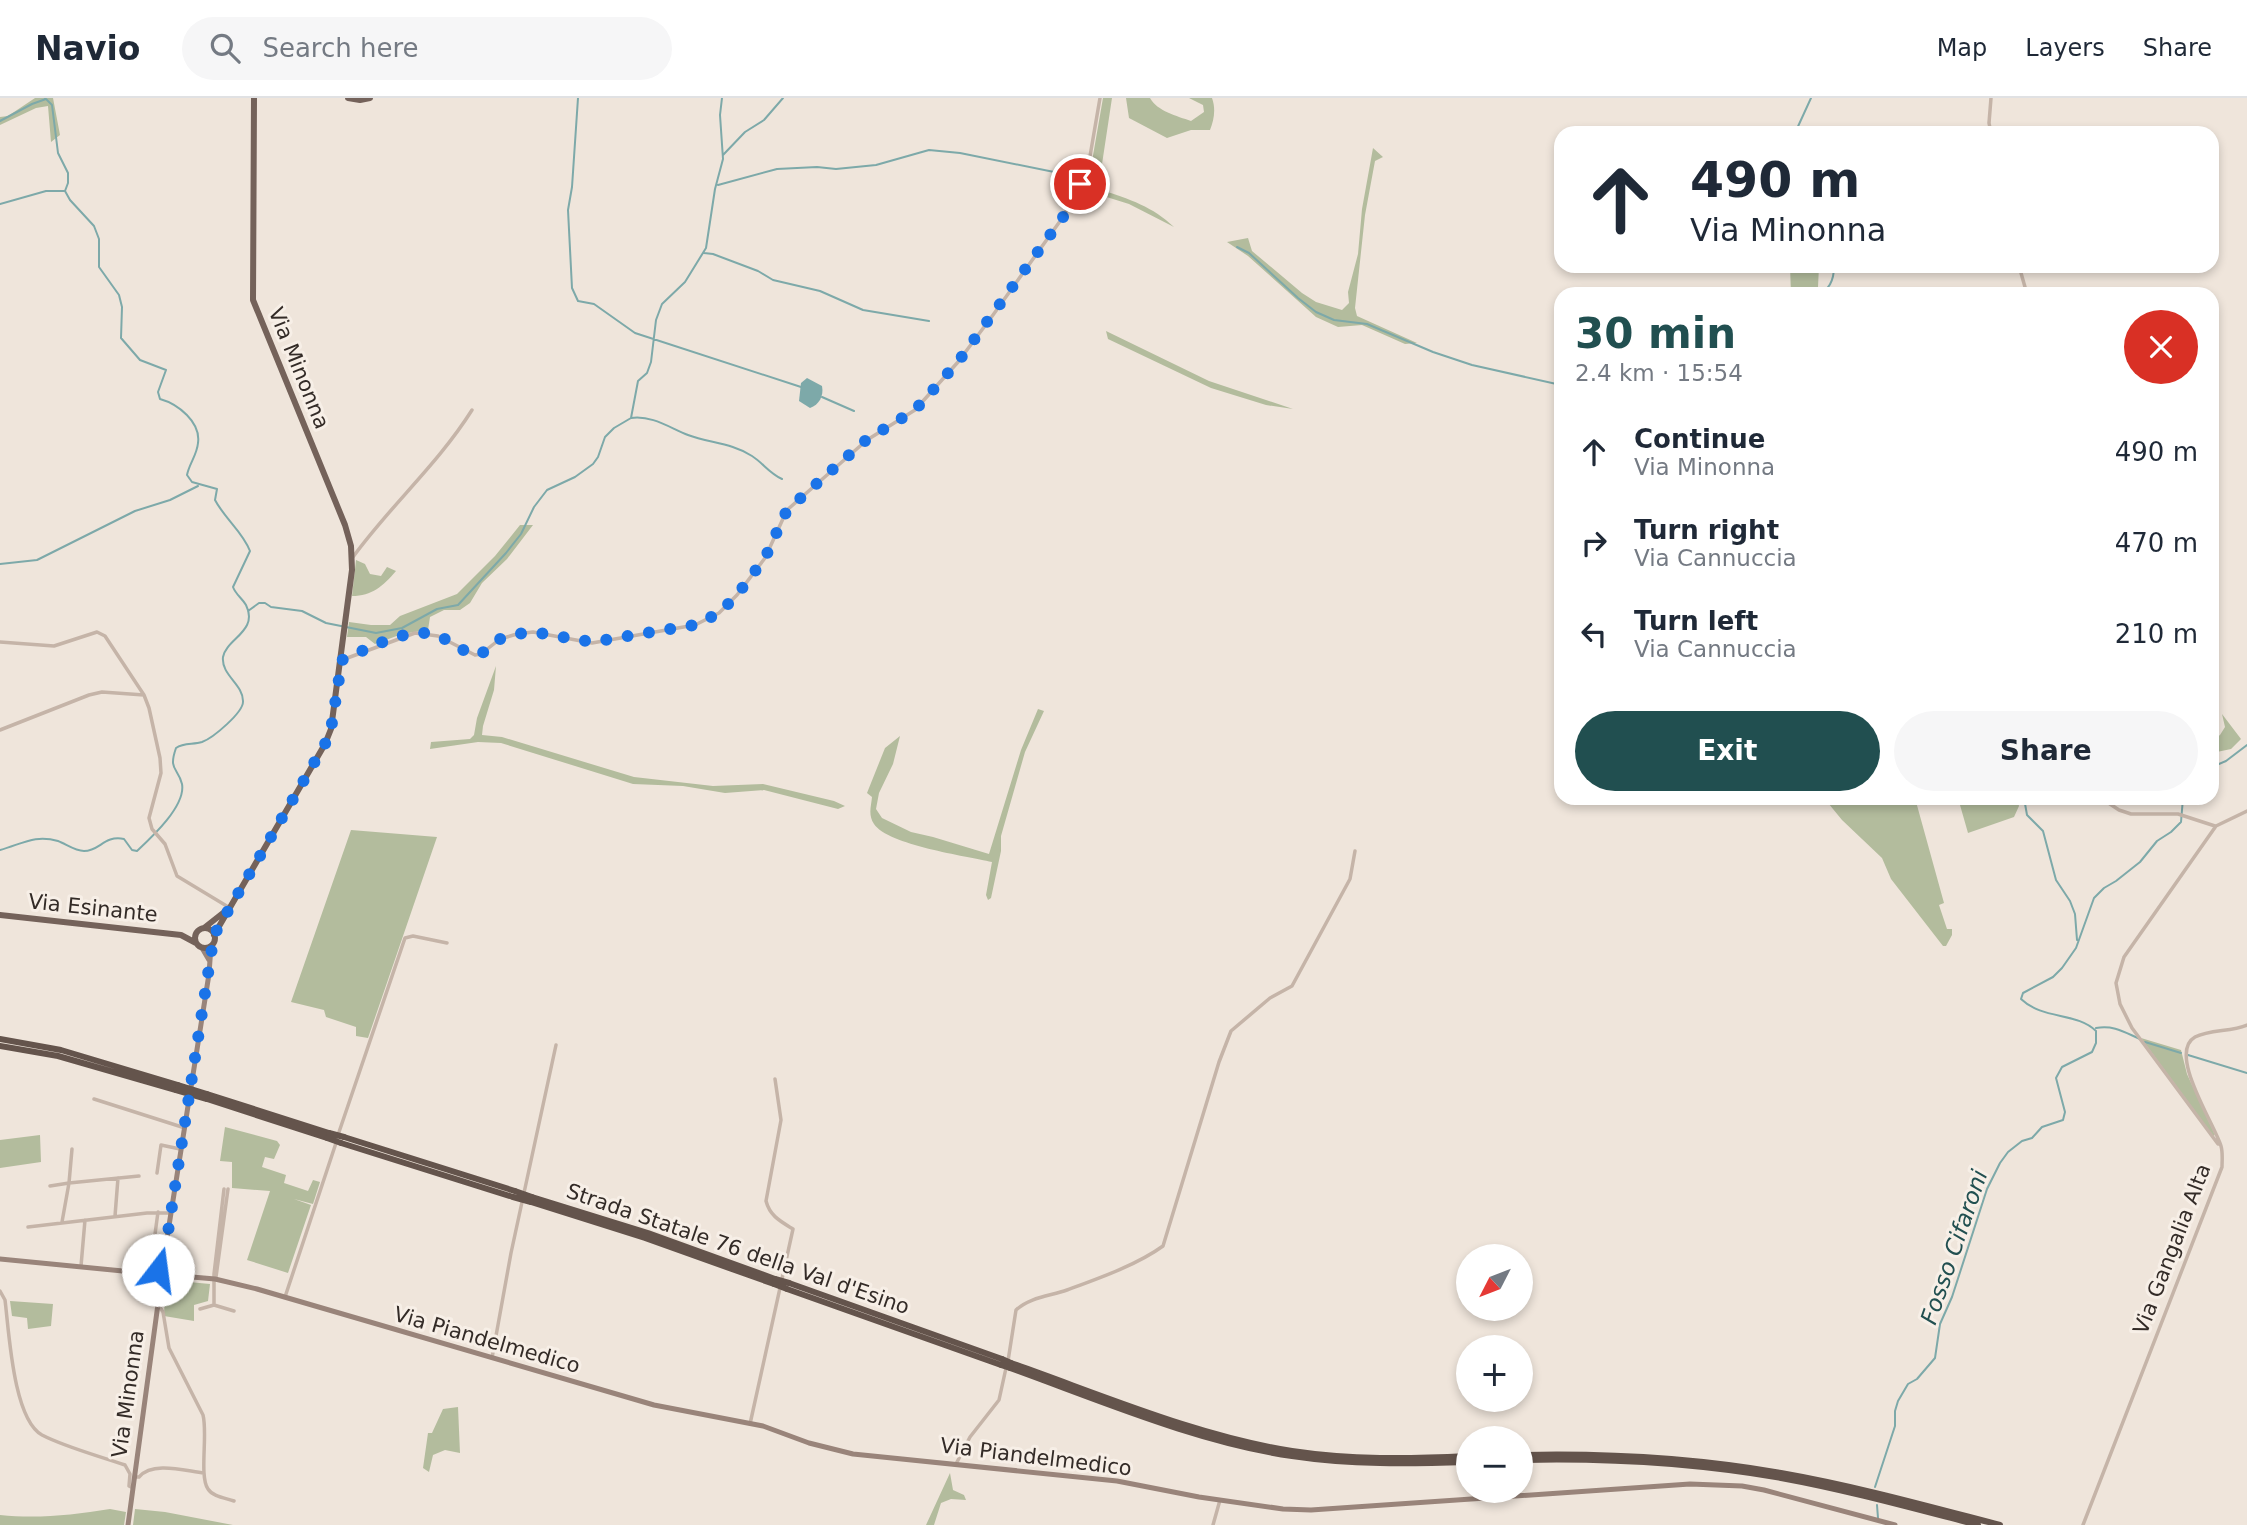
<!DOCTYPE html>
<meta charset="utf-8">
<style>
:root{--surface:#fff;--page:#f6f6f7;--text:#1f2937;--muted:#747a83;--line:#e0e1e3;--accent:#214f50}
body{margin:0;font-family:"DejaVu Sans",sans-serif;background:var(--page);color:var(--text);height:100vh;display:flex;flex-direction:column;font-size:26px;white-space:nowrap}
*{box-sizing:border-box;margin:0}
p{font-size:23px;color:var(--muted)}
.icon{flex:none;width:38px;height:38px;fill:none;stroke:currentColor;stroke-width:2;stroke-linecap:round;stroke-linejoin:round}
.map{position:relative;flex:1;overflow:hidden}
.sheet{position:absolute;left:1554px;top:189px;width:665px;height:518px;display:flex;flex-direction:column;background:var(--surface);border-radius:21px;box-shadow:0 4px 10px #0003}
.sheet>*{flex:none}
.guide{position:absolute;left:1554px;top:28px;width:665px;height:147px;border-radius:21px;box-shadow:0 4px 10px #0003;background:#fff;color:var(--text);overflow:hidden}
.needle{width:46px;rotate:228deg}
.fabs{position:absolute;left:1456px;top:1146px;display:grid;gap:14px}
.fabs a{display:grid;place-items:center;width:77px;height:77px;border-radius:50%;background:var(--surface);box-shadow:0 4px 10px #0003;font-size:35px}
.pin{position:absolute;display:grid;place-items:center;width:60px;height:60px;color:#fff;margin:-30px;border:4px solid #fff;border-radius:50%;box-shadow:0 2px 7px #0007}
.me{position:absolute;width:77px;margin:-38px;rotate:15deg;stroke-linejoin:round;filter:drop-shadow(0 0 5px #0008)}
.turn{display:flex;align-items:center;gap:24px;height:147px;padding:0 21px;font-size:32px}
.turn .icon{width:91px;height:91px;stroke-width:2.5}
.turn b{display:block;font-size:49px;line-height:60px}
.round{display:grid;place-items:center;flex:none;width:74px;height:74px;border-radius:37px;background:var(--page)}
.head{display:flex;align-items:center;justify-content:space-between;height:119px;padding:0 21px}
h1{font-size:42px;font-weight:800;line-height:52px;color:var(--accent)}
.cta{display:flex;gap:14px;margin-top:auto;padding:14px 21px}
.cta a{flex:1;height:80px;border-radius:42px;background:var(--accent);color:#fff;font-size:28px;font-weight:800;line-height:80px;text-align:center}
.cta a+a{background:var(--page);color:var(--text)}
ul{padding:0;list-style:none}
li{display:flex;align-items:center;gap:21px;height:91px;padding:0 21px}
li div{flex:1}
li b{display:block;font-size:26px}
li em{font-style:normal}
header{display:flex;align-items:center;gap:42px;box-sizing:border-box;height:98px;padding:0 35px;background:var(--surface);border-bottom:2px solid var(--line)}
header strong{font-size:33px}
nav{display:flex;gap:38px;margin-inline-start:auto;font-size:24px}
.search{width:490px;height:63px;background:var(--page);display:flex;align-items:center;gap:18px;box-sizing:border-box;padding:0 24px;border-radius:38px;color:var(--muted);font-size:26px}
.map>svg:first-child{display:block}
</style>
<header>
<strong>Navio</strong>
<div class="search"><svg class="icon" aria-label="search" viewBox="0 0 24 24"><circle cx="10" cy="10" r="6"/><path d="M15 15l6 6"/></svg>Search here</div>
<nav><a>Map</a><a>Layers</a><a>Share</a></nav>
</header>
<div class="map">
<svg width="2247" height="1427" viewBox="0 0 2247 1427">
<rect width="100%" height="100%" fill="#efe5db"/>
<path fill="#b3bc9d" d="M35,0H53L60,37L51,44L48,8L36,10L0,27V19L8,18Z
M1103,0H1112L1099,86L1101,92C1130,101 1153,109 1174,129L1129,106L1081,91L1091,69Z
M1126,0H1150C1157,13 1177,18 1191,23L1204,14L1203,7L1189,0H1212C1216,11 1214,22 1210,32H1191L1167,40L1129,20Z
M1373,50L1383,59L1375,63L1365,117L1355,210L1357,218L1417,245L1405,246L1362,227L1338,229L1316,219L1248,158L1227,144L1248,140L1252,153L1302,195L1316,204L1342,212L1349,205L1348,194L1358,156L1362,111Z
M1790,168H1819L1818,189L1806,196H1791Z
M1106,233L1209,283L1293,311L1266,307L1211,290L1108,241Z
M520,427H533L507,461L482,485L470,505L460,512H444L430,519L428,532L402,536L375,546L366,539H347L349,524L371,527H390L400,518L457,496L495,458Z
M356,462L365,466L370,476L381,478L387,469L396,473C383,488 372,498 352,498Z
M496,568L494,592L483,628L482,637L502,639L634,679L713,688L763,686L834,703L845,708L838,711L764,692L725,695L683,688L633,686L501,645L478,644L430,651L431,644L470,641L474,637L477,620Z
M1038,611L1044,613L1025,654L1001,738V753L991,800L988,802L986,797L992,764C966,758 888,747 874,726C868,717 871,709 872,699L867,695L885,650L900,638L893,666L879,695L876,711L882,720L911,734L933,739L989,756L1021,652Z
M2222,616L2241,641L2231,651L2212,655V643L2220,637L2225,629Z
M1824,700H1915L1944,805L1939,807L1947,831H1952V837L1946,848H1943L1891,781L1882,760L1842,722Z
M1958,700H2017L2019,708L2014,719L1968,735Z
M351,732L437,739L368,940L356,938V929L326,919L324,912L291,904Z
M2141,940L2181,952L2187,976L2215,1037L2213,1038Z
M225,1029L277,1043L280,1047L274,1061L265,1059L262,1069L286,1077L284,1085L308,1093L313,1082L320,1084L313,1106L294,1101L311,1107L288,1175L247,1162L270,1093L232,1090V1064L220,1063Z
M40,1037L41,1064L0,1070V1042Z
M178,1183L210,1186L208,1203L194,1207V1223L164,1218C165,1203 164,1192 178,1183Z
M10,1203L53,1206L51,1228L28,1231L27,1220L12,1218Z
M458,1309L460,1355L445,1352L433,1357L429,1374L423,1370L428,1335H432L443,1311Z
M950,1375L953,1392L964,1397L966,1402L951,1401L941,1405L934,1427H926Z
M110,1411L126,1414L124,1427H0V1417C37,1421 73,1417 110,1411Z
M135,1411L165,1414L233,1427H133Z"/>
<path fill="#7da9a9" d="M807,280L822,288C824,298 819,307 810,310L799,303L801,285Z"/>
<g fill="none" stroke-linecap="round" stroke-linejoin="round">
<path stroke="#7da9a9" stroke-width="2" d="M578,0L572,89L568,112L572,190L578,203L594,206L635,235L801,289
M0,23L32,6L46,1
M1795,35L1811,0
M723,57L745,34L764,22L783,0
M718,87L777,71L817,69L836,71L876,67L929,52L960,55L1059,75
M0,106L46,93H64
M1237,149L1249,155L1298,200L1316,214L1334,222L1367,226L1433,254L1472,267L1561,287
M704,155L713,156L758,173L773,182L820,193L863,212L929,223
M1818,196C1830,192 1834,180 1834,168
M822,299L854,313
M631,320C652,317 670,330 688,337C709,345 732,345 752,358C763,365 769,375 782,381
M0,466L37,462L135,413L170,402L198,388
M248,513L259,505H265L271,509L302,513L326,525L376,535L402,530L437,511L458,507L506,455L521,436L534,409L547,392L575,379L593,366L598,359L605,339L614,330L631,320L638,283L647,275L651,264L656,222L662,206L685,184L706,150L715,91L723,61L720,17L722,0
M2212,669L2226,663L2247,647
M2024,700L2027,717L2043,733L2056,782L2070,803L2075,816L2077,842
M0,752C22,746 35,736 58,743C66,746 75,753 84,753C100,753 104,737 124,741L132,752L137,753C151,740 186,708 182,686C178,669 168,673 176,650C184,644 193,647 202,644C213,640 244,614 243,603C243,586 221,577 223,559C226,541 259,533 246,507C242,500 236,497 233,489L250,453C243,434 225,421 215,402L217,391L192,384L187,377C189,366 197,357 198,345C201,324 178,306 160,301L158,294L166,272L140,262L121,240L122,209L119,197L99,169V141L94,128L70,102L65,93L68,85V75L58,55L52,7L45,0
M2096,930C2114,927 2124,934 2140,941
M2145,944L2181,955
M2188,957L2247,975
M1875,1389L1895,1328V1313L1898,1303L1908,1286L1917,1281L1935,1260L1940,1226L1952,1199L1987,1091L2000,1065L2008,1054L2022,1043L2032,1040L2042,1029L2063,1022L2065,1014L2056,980L2062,969L2092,954L2096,945V933C2077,914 2043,922 2021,901L2023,895L2053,879L2062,870L2076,850L2094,800L2104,790L2116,783L2140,764L2157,743L2171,734L2181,724L2183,700
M1877,1407L1878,1420"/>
<path stroke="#c5b4a8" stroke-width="3.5" d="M1991,0L1989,25L1991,35
M2019,168L2027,196
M353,459C390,408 438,366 472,312
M0,544L54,548L97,534L105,538L144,597L149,610L160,660L161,675L149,720L152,731L165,746L177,778L230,810
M342,562L415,535L438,538L475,557L481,556L500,541L517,536L533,534L592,545L695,527L719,515L737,497L765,460L787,412L867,342L915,312L958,264L993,217L1063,119L1080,86L1089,64L1100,0
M0,632L89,597L102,594L144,597
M2101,700L2119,712L2131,716H2178L2215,728
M94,1001L185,1030
M338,1037L405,840L413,838L447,845
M2218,1046L2132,930L2120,906L2116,885L2124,859L2216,728L2247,713
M157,1075L161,1047L180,1051
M50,1088L69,1085L72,1051
M115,1118L118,1080
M62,1124L69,1085L139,1078
M28,1129L147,1115H171
M81,1168L85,1122
M150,1173L158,1114
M216,1179L228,1091
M0,1193L5,1202C9,1233 13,1321 42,1337C65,1349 99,1358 125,1367L130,1376L129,1388L133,1390
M285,1199L336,1045
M158,1206L163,1214L169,1250L203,1317C208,1336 199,1378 208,1391C213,1399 226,1400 234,1403
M214,1207L234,1213
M200,1211L214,1207V1176L224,1091
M492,1260L511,1155L556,947
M1008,1263L1016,1212C1030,1199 1050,1198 1067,1192C1097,1181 1137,1167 1163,1148L1219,964L1231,933L1270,900L1292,888L1350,781L1355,753
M750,1326L793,1131C780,1123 770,1118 766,1103L781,1022L775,981
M956,1366L970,1339L999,1302L1006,1270
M135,1379H139C153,1363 185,1373 204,1375
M1213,1427L1220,1402
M2083,1427L2222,1069C2222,1062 2223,1055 2221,1048C2214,1025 2167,955 2195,939C2210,931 2231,934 2247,927"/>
<path stroke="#99847a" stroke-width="5" d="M202,850L209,862
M0,1161L133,1174L158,1173L164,1159
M154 1180a8 8 0 1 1 16 0a8 8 0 1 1-16 0Z
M166,1173L164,1159L209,876L211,848
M169,1177L215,1181L257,1191L654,1307L763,1328L809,1345L853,1356L1117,1383L1199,1399L1283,1411L1311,1412L1690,1386L1742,1388L1764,1392L1895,1427
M128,1427L158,1206L164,1187"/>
<path stroke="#74625a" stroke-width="6" d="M348,0L360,2L370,0
M0,817L181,837L196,845
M204,830L223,815
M195 840a10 10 0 1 1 20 0a10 10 0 1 1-20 0Z
M214,837L325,646L331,631L352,472L351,448L345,427L253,202L254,0"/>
<path stroke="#64544c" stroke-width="6" d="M0,941L61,952L178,987
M0,948L58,958L176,992
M207,996L329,1035
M207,1001L327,1040
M344,1039L515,1093
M341,1045L513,1099
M532,1099L648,1135L775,1181
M531,1104L645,1140L774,1186
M789,1185L1002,1261
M787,1191L1001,1267
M1011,1265C1102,1297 1197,1338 1292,1353C1351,1362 1409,1361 1468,1358
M1010,1270C1099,1302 1199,1345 1292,1358C1351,1367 1409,1366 1468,1364
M1521,1357C1608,1355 1695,1360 1781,1375C1855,1388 1927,1408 2000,1427
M1521,1362C1608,1360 1695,1365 1781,1380C1847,1392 1912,1410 1978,1427"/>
<path stroke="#64544c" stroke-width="6" d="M178,987L207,996
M176,992L207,1001
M329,1035L344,1039
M327,1040L341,1045
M515,1093L532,1099
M513,1099L531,1104
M775,1181L789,1185
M774,1186L787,1191
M1002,1261L1011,1265
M1001,1267L1010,1270"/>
</g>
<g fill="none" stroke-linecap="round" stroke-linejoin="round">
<path stroke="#1a73e8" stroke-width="12" stroke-dasharray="0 21.6" d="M158,1172L164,1160L214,837L325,646L331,631L342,562C369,551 406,528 436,537C450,542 461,553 475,557L481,556L500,541L517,536L533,534L592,544L695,527L719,515L737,497L765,460L787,412L866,342L915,312L958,264L1063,119L1080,86"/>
</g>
<g text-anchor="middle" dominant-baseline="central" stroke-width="6" stroke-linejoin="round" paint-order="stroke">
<g font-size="21" fill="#332b27" stroke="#f7efe7">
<text transform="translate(299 270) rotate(68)">Via Minonna</text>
<text transform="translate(93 810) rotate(6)">Via Esinante</text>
<text transform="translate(738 1151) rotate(19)">Strada Statale 76 della Val d'Esino</text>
<text transform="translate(2172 1151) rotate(-69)">Via Gangalia Alta</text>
<text transform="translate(487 1242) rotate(16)">Via Piandelmedico</text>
<text transform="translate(128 1296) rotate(-82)">Via Minonna</text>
<text transform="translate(1036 1359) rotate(7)">Via Piandelmedico</text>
</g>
<g font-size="23" font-style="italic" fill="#214f50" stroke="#f7efe7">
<text transform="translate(1954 1149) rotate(-71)">Fosso Cifaroni</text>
</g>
</g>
</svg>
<div class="fabs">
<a><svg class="needle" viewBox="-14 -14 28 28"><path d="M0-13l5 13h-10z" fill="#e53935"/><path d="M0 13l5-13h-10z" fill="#747a83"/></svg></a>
<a>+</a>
<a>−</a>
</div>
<div class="pin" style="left:1080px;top:86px;background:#d93025"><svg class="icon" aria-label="arrive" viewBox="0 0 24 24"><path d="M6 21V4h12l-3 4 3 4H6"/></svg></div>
<svg class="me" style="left:158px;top:1172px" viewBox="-20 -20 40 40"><circle r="19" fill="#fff"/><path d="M0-13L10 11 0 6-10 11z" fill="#1a73e8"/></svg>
<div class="guide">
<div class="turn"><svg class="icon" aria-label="ahead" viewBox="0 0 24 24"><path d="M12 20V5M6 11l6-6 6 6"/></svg><div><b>490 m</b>Via Minonna</div></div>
</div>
<section class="sheet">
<div class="head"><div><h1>30 min</h1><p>2.4 km · 15:54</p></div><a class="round" style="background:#d93025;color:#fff"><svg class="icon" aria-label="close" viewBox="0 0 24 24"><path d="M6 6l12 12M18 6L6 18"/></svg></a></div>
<ul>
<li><svg class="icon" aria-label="ahead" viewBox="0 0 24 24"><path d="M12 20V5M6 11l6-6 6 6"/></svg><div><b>Continue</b><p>Via Minonna</p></div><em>490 m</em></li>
<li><svg class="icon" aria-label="right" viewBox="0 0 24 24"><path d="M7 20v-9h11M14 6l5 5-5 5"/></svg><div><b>Turn right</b><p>Via Cannuccia</p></div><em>470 m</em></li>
<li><svg class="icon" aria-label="left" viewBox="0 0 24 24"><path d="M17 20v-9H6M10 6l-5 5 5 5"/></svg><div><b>Turn left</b><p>Via Cannuccia</p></div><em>210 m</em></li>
</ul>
<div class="cta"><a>Exit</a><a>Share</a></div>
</section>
</div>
